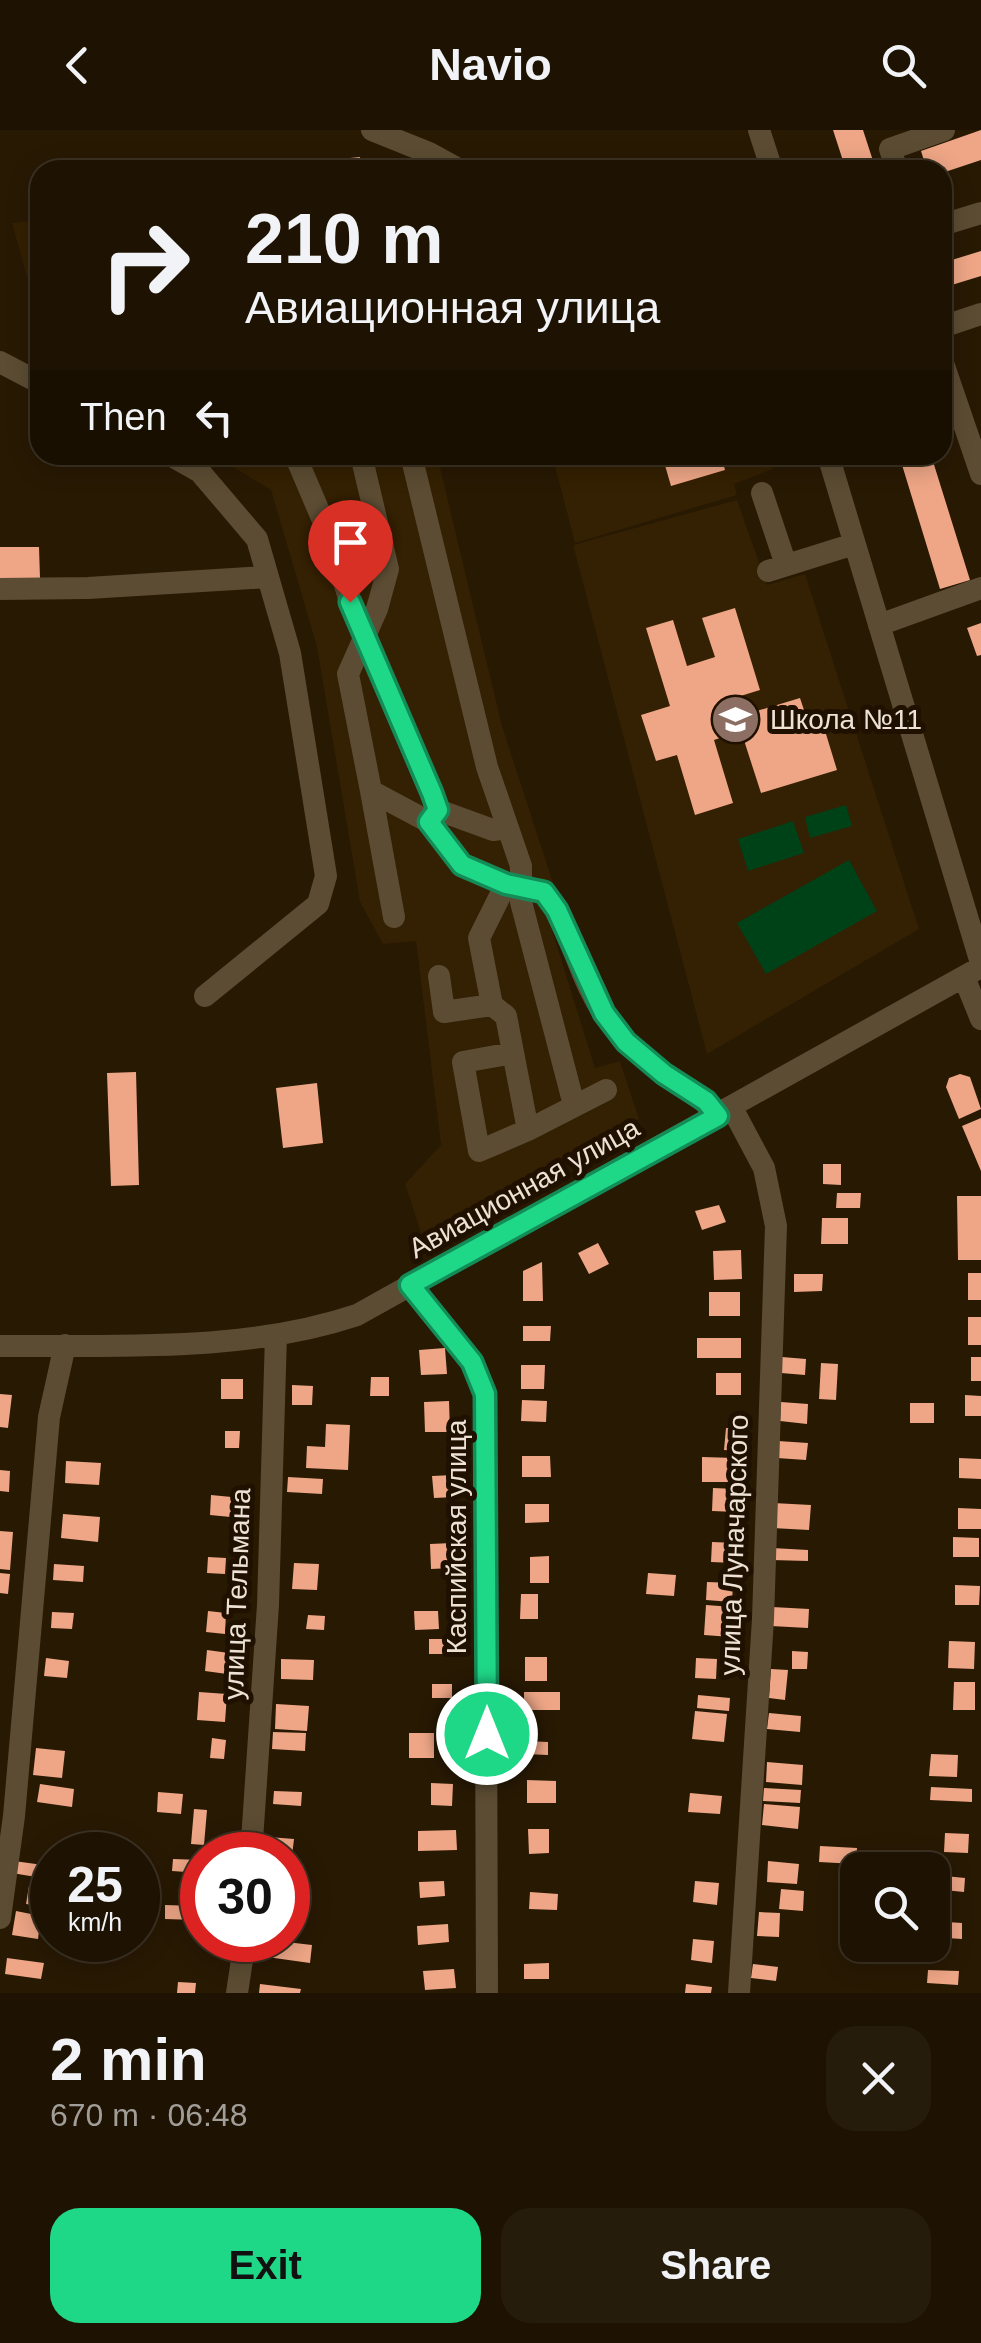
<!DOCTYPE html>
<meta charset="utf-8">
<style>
:root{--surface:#1e1302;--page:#261c0c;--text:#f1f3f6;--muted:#a19e99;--line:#3c3224;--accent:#1fd887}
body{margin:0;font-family:Helvetica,sans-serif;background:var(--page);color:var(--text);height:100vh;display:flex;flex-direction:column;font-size:38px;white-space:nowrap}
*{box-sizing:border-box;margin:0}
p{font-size:32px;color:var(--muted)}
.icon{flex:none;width:55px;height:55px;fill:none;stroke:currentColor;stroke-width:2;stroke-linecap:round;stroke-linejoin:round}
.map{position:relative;height:1863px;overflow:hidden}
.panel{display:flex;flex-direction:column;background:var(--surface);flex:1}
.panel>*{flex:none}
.top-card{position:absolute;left:30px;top:30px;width:922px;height:305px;border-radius:30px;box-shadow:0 5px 25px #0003,0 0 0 2px var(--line);background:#1e1302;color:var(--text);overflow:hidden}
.buttons{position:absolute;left:840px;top:1722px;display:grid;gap:20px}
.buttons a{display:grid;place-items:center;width:110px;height:110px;border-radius:20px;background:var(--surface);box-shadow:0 5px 25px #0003,0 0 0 2px var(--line);font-size:50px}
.speed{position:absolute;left:30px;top:1702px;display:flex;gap:20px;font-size:50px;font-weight:700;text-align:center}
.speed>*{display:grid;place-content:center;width:130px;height:130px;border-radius:50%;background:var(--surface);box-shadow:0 5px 25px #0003,0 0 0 2px var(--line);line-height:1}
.speed small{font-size:25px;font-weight:400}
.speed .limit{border:15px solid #d22;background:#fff;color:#111}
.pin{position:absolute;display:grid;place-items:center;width:85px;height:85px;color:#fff;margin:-102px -42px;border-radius:50% 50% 50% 0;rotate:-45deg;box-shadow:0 0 10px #0007}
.pin .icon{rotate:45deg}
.me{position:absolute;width:110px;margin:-55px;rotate:0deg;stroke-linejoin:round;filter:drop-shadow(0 0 8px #0008)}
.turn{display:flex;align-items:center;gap:35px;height:210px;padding:0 50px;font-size:45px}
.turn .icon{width:130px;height:130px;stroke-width:2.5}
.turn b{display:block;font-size:70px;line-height:85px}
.then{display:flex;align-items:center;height:95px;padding:0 50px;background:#0003;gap:20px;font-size:38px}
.round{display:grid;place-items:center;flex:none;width:105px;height:105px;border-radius:30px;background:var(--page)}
.summary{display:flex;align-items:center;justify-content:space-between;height:170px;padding:0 50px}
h1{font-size:60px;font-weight:700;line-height:75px}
.button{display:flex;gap:20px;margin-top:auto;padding:20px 50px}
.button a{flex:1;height:115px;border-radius:30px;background:var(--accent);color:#111;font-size:40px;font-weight:700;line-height:115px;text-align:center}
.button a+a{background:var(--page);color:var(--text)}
header{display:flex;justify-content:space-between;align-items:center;height:130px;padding:0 50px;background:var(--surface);font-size:45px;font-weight:700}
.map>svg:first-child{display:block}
</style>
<header><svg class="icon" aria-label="back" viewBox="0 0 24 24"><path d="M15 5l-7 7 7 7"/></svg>Navio<svg class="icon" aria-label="search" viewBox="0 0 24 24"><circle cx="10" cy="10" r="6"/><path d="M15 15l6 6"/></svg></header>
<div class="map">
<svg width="981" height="1863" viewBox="0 0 981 1863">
<rect width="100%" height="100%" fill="#281903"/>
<path fill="#342002" d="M40,90V193L12,93Z
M213,325H437L502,596L557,765L547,784L595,938L620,931L639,989L422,1106L405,1054L441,1015L416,811L383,814L360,772L317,517L271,360Z
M552,325H769L773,339L734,354L737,365L575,413Z
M737,370L767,455L805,444L919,799L707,924L573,415Z"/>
<path fill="#004218" d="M846,675L852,696L810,708L805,687Z
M793,691L804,723L748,741L738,709Z
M849,730L877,781L766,844L737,793Z"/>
<path fill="#eea686" d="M833,0H863L876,40H846Z
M981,0V30L942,43V40H927L921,21Z
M360,27L362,40H291L290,34Z
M981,121V146L942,158V133Z
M662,325H721L725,340L671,356Z
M899,325H931L970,450L940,459Z
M0,417H39L40,448L0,449Z
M735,478L760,560L734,568L740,586L800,568L809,595L822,591L837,640L761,663L741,601L714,610L733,673L695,685L677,625L656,631L641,585L670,576L646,498L673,490L687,536L715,527L702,488Z
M981,493V525L977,526L967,498Z
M136,942L139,1055L111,1056L107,943Z
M960,944L970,947L981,979L959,989L946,957L949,948Z
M317,953L323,1013L283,1018L276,958Z
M981,988V1041L962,996Z
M823,1034H841V1055L823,1054Z
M837,1063H861L860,1078H836Z
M957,1066H981V1130H958Z
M719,1075L726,1092L702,1100L695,1081Z
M822,1088H848V1114H821Z
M598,1113L609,1134L589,1144L578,1123Z
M741,1120L742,1149L714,1150L713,1121Z
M542,1132L543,1171H523V1141Z
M968,1143H981V1170H968Z
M794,1144H823L822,1161L794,1162Z
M709,1162H740V1186H709Z
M968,1187H981V1215H968Z
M523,1196H551L550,1211H523Z
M697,1208H741V1228H697Z
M445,1218L447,1244L421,1245L419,1220Z
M782,1227L806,1229L805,1245L781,1243Z
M971,1227H981V1251H971Z
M821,1233L838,1234L836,1270L819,1269Z
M521,1235H545L544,1259H521Z
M716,1243H741V1265H716Z
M371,1247H389V1266H370Z
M221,1249H243V1269H221Z
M292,1255L313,1256L312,1275H292Z
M0,1264L12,1265L8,1298L0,1297Z
M965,1265L981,1266V1286H965Z
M522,1270L547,1271L546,1292L521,1291Z
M449,1271L450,1302H425L424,1272Z
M781,1272L808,1274L807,1294L780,1291Z
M910,1273H934V1293H910Z
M326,1294L350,1295L348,1340L306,1338L307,1316L325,1317Z
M726,1298L740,1299L739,1321L724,1320Z
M225,1301H240L239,1318H225Z
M778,1311L808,1313L806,1330L777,1328Z
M522,1326H550L551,1347H522Z
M702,1327L736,1328V1352H702Z
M959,1328L981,1329V1349L959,1348Z
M66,1331L101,1333L99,1355L65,1353Z
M0,1340L10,1341L9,1362L0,1361Z
M454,1345L455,1367L434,1368L432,1346Z
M288,1347L323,1349L322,1364L287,1362Z
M713,1358L737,1359L736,1382L712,1381Z
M211,1365L242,1368L241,1388L210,1385Z
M773,1373L811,1375L809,1400L772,1398Z
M525,1374H549V1392L525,1393Z
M958,1378L981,1379V1399H958Z
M63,1384L100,1387L98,1412L61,1408Z
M0,1401L13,1402L10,1440L0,1439Z
M953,1407L979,1408V1427H953Z
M712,1412L736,1413L734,1433L711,1432Z
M452,1413V1438L431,1439L430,1414Z
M772,1418L808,1420V1431L771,1430Z
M549,1426V1453H530V1427Z
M208,1427L226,1428L225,1444L207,1443Z
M294,1433L319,1434L317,1460L292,1459Z
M54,1434L84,1436L83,1452L53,1450Z
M0,1443L10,1444L8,1464L0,1463Z
M648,1443L676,1445L674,1466L646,1464Z
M707,1452L733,1453L732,1472L706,1470Z
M955,1455L980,1456L979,1475H955Z
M521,1464H538V1489H520Z
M706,1475L733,1477L731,1507L704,1505Z
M772,1477L809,1479L808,1498L771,1496Z
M208,1481L226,1483L225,1504L206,1502Z
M414,1481H438L439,1499L415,1500Z
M52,1482L74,1483L72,1499L51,1498Z
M308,1485L325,1486L324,1500L306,1499Z
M429,1509H451V1524H429Z
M949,1511L975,1512L974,1539L948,1538Z
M207,1520L229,1523L227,1544L205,1541Z
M792,1521L808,1522L807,1539H792Z
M525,1527H547V1551H525Z
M46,1528L69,1531L67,1548L44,1546Z
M696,1528L717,1529L716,1549L695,1548Z
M281,1529L314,1530L313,1550L281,1549Z
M771,1539L788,1540L785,1570L769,1568Z
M954,1552H975V1580H953Z
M432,1554H452V1568H432Z
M199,1562L227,1564L225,1592L197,1590Z
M524,1562H560V1580H524Z
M698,1565L730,1568L729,1581L697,1578Z
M276,1574L309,1576L307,1601L275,1599Z
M695,1581L727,1584L724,1612L692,1609Z
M769,1583L801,1586L800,1602L767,1599Z
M273,1602L306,1603L305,1621L272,1619Z
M409,1603H434V1628H409Z
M212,1608L226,1610L224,1629L210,1628Z
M526,1611L548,1612V1625L525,1624Z
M36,1618L65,1621L62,1648L33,1645Z
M931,1624L958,1625L957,1647L929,1646Z
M767,1632L803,1635L802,1655L766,1652Z
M527,1650L556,1651V1673H527Z
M431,1653L453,1654L452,1676L431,1675Z
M40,1654L74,1659L72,1677L37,1672Z
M931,1657L972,1659V1672L930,1670Z
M764,1658L801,1660L800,1673L763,1671Z
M274,1661L302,1662L301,1676L273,1674Z
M158,1662L183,1664L181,1684L157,1682Z
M690,1663L722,1666L720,1684L688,1682Z
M764,1674L800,1677L798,1699L762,1695Z
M194,1679L207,1680L204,1715L191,1714Z
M528,1699H549V1723L529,1724Z
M456,1700L457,1720L418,1721V1701Z
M945,1703L969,1704L968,1723L944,1722Z
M269,1707L294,1709L292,1726L268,1723Z
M820,1716L857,1718L856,1734L819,1732Z
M173,1729L202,1730L201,1743L172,1741Z
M14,1731L43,1735L42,1748L12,1743Z
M768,1731L799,1734L797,1754L767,1752Z
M945,1746L965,1748L964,1762L944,1760Z
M444,1751L445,1766L420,1768L419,1752Z
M695,1751L719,1753L717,1775L693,1772Z
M29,1756L50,1759L47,1777L26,1774Z
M781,1759L804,1761L803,1781L779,1779Z
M530,1762L558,1764L557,1780L529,1779Z
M288,1764L298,1765L296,1785L288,1784Z
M165,1775L196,1776V1790L165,1789Z
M16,1781L41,1786L38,1809L12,1805Z
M759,1782L780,1783L779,1807L757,1806Z
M932,1791L962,1793V1809L932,1807Z
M448,1794L449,1812L418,1815L417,1796Z
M693,1809L714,1811L712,1833L691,1830Z
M269,1810L312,1815L310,1833L267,1827Z
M7,1828L44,1833L41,1849L5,1844Z
M549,1833V1849H524V1834Z
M753,1834L778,1837L776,1851L751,1848Z
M454,1839L456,1858L425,1860L423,1841Z
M928,1840L959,1841L958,1855L927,1853Z
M178,1852L196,1853L195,1863H177Z
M260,1854L301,1859L300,1863H259Z
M686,1854L712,1857L711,1863H685Z"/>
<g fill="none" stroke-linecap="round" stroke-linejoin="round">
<path stroke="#5c4c33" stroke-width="22" d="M372,0L429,23L460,40
M759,0L772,40
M897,40L890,19L944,0
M942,95L981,83
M942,197L981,184
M942,230L981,344
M0,232L40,253
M170,325L200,342L257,409L290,523L326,746L318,774L205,866
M295,325L333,414L350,472L431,663L438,680L429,692
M361,325L388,439L377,479L348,544L371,661L429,692L462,735L506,754L544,762C572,800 579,851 607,888C623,909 642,928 663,943C682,958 702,966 718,986
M411,325L487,637L521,736V772L574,975
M828,325L981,833
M762,363L786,435
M768,441L854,414
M0,459L88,458L266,447
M879,495L981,458
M371,661L394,787
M438,680L493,700L508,698
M439,846L444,882L492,875L479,808L506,754
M964,847L981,889
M492,875L506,886L528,1000L479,1021L463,932L513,923
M732,978L764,1038L776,1096L763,1489L739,1863
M528,1000L606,960
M410,1155L472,1232L485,1263L487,1863
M0,1216C119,1215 243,1223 357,1185L981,837
M251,1725L268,1475L276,1205
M0,1788L14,1686L49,1287L65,1215
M237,1863L245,1810"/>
</g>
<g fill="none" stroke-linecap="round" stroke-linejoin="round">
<defs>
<path id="route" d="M350,472L432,663L438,680L429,692L462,735L506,754L544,762L557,780L604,883L626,912L664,944L706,971L718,986L410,1155L472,1232L485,1264L487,1604"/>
</defs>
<use href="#route" stroke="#148c58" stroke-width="25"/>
<use href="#route" stroke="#1fd887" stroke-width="18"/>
</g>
<defs>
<symbol id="school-disc" viewBox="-11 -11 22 22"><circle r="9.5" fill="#8d6e63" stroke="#1f1000"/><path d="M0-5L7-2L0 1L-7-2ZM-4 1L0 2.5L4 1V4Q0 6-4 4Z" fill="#fff"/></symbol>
</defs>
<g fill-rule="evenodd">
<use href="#school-disc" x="708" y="562" width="55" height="55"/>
</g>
<g text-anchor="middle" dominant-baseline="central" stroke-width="10" stroke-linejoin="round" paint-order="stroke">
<g font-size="28" fill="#ede2d5" stroke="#1f1000" text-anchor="start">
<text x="770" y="589">Школа №11</text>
</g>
<g font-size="28" fill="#ede2d5" stroke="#1f1000">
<text transform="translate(524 1058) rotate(-29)">Авиационная улица</text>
<text transform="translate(456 1407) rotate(-90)">Каспийская улица</text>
<text transform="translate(734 1415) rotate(-88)">улица Луначарского</text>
<text transform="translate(237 1464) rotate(-88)">улица Тельмана</text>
</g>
</g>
</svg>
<div class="buttons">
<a><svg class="icon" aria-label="search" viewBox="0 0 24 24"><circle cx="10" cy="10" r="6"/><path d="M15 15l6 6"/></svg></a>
</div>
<div class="speed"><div>25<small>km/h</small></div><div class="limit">30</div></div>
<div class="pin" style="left:350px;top:472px;background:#d93025"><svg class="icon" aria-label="arrive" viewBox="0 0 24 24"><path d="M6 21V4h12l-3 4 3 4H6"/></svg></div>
<svg class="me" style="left:487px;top:1604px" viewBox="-20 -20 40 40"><circle r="17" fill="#1fd887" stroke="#fff" stroke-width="3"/><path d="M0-11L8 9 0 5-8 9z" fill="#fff"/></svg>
<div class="top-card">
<div class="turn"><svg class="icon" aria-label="right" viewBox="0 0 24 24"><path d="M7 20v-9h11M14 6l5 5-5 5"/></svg><div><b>210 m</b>Авиационная улица</div></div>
<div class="then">Then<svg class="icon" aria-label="left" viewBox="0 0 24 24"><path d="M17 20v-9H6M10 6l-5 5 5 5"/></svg></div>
</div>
</div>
<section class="panel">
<div class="summary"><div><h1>2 min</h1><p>670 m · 06:48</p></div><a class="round"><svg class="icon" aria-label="close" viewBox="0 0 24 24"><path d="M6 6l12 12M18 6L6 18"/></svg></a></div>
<div class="button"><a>Exit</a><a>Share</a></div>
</section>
